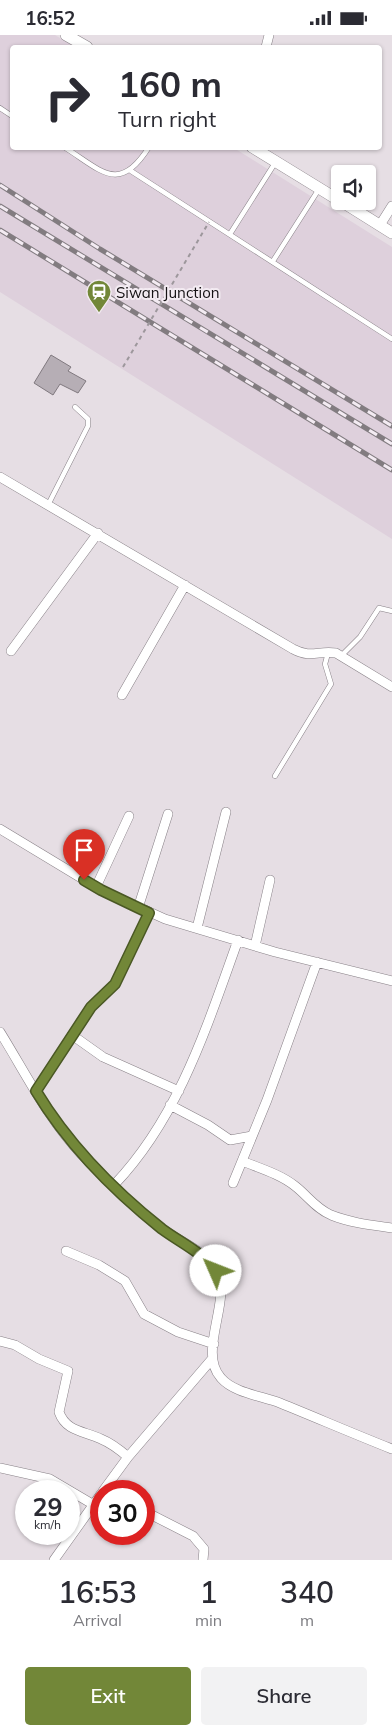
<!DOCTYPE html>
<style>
:root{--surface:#fff;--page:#f2f2f3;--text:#2b2b33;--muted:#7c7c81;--accent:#728738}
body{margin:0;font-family:Mulish,sans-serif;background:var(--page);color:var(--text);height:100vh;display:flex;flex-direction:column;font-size:19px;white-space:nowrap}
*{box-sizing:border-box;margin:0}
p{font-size:16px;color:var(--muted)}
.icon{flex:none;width:28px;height:28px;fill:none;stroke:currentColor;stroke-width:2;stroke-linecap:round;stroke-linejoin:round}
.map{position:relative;height:1525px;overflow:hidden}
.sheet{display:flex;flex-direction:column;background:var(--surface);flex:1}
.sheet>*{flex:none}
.top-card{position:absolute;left:10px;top:10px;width:372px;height:105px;border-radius:5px;box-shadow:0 1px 4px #0004;background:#fff;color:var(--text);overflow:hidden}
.controls{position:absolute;left:331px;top:130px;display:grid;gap:10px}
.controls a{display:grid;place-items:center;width:45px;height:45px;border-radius:5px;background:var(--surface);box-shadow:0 1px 4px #0004;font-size:25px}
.speed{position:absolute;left:15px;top:1445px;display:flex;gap:10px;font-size:25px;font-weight:700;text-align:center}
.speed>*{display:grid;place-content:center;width:65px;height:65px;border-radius:50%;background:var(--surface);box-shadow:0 1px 4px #0004;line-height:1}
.speed small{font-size:12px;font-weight:400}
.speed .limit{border:8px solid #d22;background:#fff;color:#111}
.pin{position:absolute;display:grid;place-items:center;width:42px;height:42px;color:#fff;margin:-51px -21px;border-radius:50% 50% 50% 0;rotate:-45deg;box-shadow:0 0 5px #0007}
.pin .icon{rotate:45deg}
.me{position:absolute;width:55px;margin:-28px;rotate:314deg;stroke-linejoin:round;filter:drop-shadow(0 0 4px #0008)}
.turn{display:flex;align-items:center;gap:18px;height:105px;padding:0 25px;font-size:22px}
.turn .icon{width:65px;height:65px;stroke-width:2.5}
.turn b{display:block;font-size:35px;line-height:42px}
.eta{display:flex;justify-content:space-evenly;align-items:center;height:85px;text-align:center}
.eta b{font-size:30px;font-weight:600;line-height:35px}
.action{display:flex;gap:10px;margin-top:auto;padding:10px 25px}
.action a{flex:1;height:58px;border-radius:5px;background:var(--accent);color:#fff;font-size:20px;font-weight:600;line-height:58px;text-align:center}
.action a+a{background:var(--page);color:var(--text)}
.status{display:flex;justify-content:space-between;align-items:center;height:35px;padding:0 25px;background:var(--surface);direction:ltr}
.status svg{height:14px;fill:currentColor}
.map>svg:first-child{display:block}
</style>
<div class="status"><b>16:52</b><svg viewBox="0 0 49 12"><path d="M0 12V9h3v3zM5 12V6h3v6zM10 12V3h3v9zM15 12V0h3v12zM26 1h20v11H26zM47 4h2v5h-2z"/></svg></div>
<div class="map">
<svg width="392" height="1525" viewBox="0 0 392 1525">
<rect width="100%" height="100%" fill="#e6dee4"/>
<path fill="#ded0dc" d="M0,0H55L75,12H12V112L234,113L392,212V504L0,257Z"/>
<path fill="#b6aeb5" stroke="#80797f" d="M51,320L71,332L68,336L86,346L78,358L60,349L53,360L34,348Z"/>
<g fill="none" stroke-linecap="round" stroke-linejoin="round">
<defs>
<path id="service" d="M0,73L12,81
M64,112C101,135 119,160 149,112
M131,136L392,304
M230,199L275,128
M273,226L319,154
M48,470L88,391V384L75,372
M341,621L360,602L379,573L392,576
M275,741L331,649L325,629L328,618"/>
<path id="minor" d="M266,12L269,0
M380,190L392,171
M0,442L293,614C312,624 318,615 336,618L392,652
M11,616L98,498
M122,660L185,550
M0,794L101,855L165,884L275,917L392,946
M96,852L129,781
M138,873L168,779
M197,893L226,777
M255,911L270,845
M0,997C26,1039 48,1084 82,1120C107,1145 134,1173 163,1194C180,1207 207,1217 217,1236C232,1266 197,1317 221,1343C234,1358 262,1361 280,1368C317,1383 354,1399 392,1414
M72,1000L103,1022L179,1056
M36,1056L91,972L115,949L149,878
M170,1070L208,1090L230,1105L252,1101
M242,1126C259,1133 280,1139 295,1151C308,1161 315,1173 331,1180C351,1188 371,1190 392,1193
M233,1148L267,1065L317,927
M114,1150C179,1082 207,991 238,905
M66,1216L99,1230L125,1246L144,1279L178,1297L214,1309
M0,1306L15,1310L39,1324L68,1336L59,1377C66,1397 85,1396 101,1404C111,1408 120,1415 128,1422
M0,1433L50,1444L94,1470
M103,1456L128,1422L212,1324
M144,1476L193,1501L204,1514L203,1525
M54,1525L101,1459"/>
<path id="tertiary" d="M66,0L87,12
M252,112L340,166
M341,166L392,198"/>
</defs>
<use href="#service" stroke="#888187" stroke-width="5.5"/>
<use href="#minor" stroke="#888187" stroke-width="10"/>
<use href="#tertiary" stroke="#888187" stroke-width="12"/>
<use href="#service" stroke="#fff" stroke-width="4.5"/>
<use href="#minor" stroke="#fff" stroke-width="9"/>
<use href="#tertiary" stroke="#fff" stroke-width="11"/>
<defs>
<path id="rail" d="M0,150L100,214L392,391
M0,171L392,409
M0,195L392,435"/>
</defs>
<use href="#rail" stroke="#827c80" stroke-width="5"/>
<use href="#rail" stroke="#f3ebf2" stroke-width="3" stroke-dasharray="9" stroke-linecap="butt"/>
<path stroke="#9d979c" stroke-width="2" stroke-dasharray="4 4" stroke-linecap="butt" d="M123,332L209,187"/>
</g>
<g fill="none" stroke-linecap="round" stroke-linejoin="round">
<defs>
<path id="route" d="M84,845L101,855L149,878L115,949L91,972L36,1056C68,1109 113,1155 162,1194C181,1208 202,1217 216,1236"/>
</defs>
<use href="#route" stroke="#4a5824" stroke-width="12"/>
<use href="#route" stroke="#728738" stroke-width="9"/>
</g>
<defs>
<symbol id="station-pin" viewBox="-11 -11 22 30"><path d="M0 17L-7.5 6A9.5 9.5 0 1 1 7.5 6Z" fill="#728738" stroke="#f3ebf2"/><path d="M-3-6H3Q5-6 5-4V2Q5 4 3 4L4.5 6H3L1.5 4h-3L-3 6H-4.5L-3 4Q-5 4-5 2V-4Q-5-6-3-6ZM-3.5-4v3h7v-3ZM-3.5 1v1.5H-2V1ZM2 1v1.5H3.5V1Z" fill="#fff"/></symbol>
</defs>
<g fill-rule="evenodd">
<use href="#station-pin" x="85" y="243" width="28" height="38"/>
</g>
<g text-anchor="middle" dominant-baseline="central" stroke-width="4" stroke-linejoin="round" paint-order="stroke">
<g font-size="15" fill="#141113" stroke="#f3ebf2" text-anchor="start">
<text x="116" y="257">Siwan Junction</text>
</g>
</g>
</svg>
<div class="controls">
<a><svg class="icon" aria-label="sound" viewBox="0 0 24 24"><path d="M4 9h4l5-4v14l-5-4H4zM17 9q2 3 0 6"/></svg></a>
</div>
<div class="speed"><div>29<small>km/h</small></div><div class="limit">30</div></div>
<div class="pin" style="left:84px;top:845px;background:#d93025"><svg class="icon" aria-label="arrive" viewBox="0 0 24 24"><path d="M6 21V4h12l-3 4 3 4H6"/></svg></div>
<svg class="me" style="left:216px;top:1236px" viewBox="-20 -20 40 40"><circle r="19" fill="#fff"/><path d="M0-13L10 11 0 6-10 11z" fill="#728738"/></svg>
<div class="top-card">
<div class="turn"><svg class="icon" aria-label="right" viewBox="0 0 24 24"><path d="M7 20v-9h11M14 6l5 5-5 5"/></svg><div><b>160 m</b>Turn right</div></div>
</div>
</div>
<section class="sheet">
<div class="eta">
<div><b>16:53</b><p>Arrival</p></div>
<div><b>1</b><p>min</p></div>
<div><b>340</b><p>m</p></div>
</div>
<div class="action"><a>Exit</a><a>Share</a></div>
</section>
